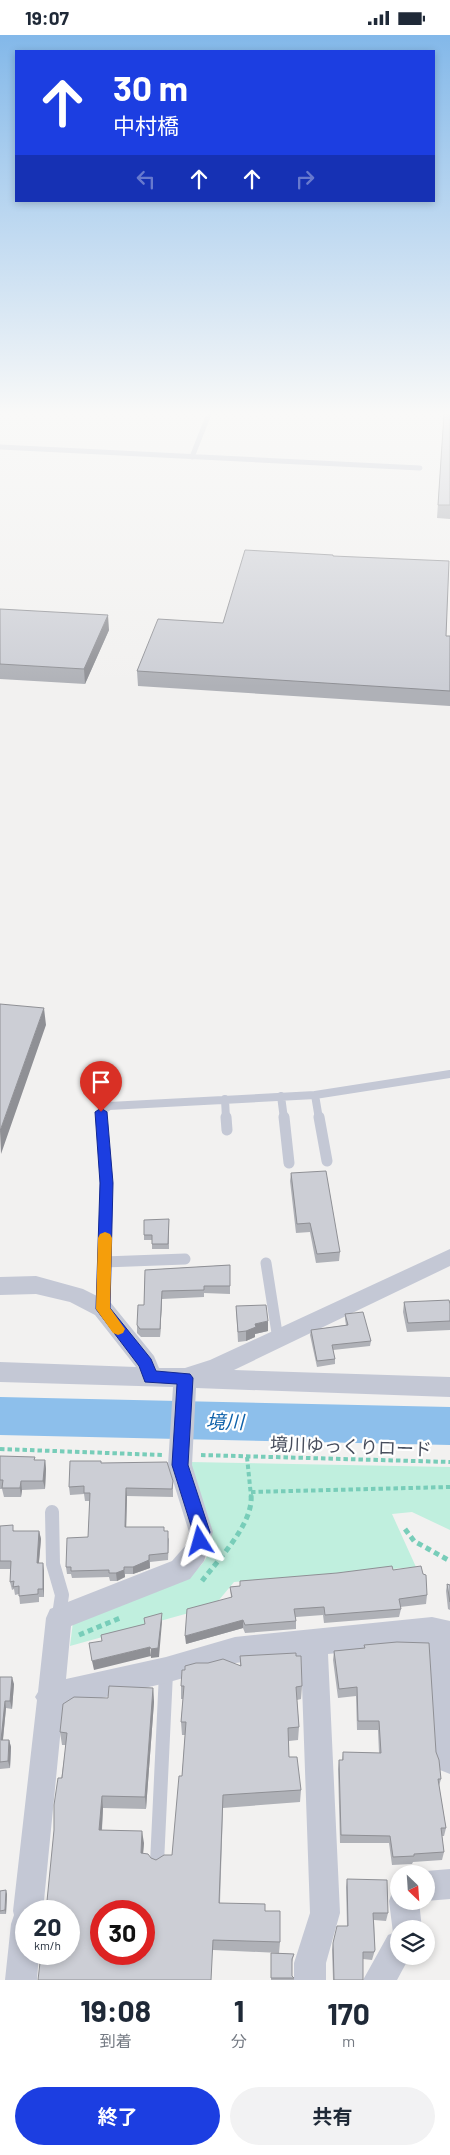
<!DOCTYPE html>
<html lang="ja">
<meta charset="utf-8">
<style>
:root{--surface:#fff;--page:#f2f2f3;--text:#1f2937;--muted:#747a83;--accent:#1c3ee1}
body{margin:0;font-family:Barlow,"Noto Sans JP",sans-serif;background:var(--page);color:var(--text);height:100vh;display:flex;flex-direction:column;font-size:19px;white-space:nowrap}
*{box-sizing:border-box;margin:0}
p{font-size:16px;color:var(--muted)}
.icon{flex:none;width:28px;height:28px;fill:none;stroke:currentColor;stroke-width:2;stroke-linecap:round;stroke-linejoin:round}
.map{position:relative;height:1945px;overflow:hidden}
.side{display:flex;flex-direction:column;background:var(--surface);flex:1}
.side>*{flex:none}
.hud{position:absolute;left:15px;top:15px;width:420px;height:152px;border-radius:0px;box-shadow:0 2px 8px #0003;background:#1c3ee1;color:#fff;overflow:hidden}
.needle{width:32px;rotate:155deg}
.buttons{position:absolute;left:390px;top:1830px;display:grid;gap:10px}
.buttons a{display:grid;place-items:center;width:45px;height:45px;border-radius:50%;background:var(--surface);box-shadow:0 2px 8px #0003;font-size:25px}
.speed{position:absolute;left:15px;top:1865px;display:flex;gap:10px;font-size:25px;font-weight:700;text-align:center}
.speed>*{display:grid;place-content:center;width:65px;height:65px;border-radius:50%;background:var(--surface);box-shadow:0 2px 8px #0003;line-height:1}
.speed small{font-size:12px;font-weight:400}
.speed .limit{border:8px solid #d22;background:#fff;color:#111}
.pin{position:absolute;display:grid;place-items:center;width:42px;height:42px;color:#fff;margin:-51px -21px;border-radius:50% 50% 50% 0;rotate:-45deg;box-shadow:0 0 5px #0007}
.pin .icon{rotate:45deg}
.me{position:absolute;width:55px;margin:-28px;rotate:352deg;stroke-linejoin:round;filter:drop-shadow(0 0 4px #0008)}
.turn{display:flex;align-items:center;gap:18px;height:105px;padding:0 15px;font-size:22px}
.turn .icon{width:65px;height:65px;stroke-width:2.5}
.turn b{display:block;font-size:35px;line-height:42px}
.lanes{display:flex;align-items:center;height:48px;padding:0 15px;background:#0003;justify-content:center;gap:25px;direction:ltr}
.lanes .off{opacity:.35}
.eta{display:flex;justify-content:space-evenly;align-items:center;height:85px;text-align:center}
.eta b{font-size:30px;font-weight:700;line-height:35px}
.button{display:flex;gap:10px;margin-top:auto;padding:10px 15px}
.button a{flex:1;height:58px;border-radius:30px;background:var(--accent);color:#fff;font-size:20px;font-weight:700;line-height:58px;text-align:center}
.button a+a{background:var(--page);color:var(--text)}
.status{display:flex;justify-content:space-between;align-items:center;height:35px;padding:0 25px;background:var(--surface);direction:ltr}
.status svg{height:14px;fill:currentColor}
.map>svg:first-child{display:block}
</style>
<div class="status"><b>19:07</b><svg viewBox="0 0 49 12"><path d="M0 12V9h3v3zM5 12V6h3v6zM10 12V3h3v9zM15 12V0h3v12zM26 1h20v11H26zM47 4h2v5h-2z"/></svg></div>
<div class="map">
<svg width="450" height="1945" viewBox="0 0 450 1945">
<rect width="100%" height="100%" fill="#f2f1f0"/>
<path fill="#c0efde" d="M190,1427L450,1432V1495L412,1477L392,1479L416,1532L234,1547L214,1571L70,1611L73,1587L181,1547C195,1539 212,1522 212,1504C211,1491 195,1452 190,1436Z"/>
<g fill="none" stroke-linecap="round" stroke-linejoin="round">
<path fill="#8dbfeb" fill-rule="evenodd" d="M0,1362L450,1372V1410L0,1400Z"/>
<path stroke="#78cdb9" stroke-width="4" stroke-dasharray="4.5 3" stroke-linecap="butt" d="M0,1414L162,1420
M201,1420L450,1427
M247,1422L251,1461
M251,1457L450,1452"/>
<path stroke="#78cdb9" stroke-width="5" stroke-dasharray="5.5 4" stroke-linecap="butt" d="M405,1494L414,1506L450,1526
M202,1546C218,1525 254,1488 251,1460
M79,1600L120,1583"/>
<path stroke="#c4c8d5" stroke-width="5" d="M0,412L420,433
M192,422L209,379"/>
<path stroke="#c4c8d5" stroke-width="8" d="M315,1060L319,1084
M281,1061L284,1084
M225,1064L226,1084
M101,1084V1077L109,1071L315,1060L450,1039"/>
<path stroke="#c4c8d5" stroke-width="11" d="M101,1082L106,1148L103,1274
M226,1082L227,1095
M284,1082L289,1128
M319,1082L327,1126
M104,1227L185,1224
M266,1228L277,1298L282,1302"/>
<path stroke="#c4c8d5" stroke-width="14" d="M52,1477L53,1529L62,1560L59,1580
M157,1828L166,1638"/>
<path fill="#c4c8d5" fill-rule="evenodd" d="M450,1214V1231L234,1335L450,1342V1362L196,1353L192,1430L213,1497L204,1526L190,1544L71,1591L66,1644L166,1622L235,1602L432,1582L450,1586V1739L440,1735L436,1725L428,1608L328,1619L340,1878L326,1928V1945H294V1928L310,1878L301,1621L235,1628L166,1648L63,1672L43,1876H26V1919H39L37,1945H5L11,1889L14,1880L13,1876L37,1665L35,1662L38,1657L46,1583L50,1574L172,1526L186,1510L189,1497L168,1430L173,1352L0,1347V1327L136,1332L95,1280L70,1267L36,1259L0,1260V1242L36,1241L83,1254L111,1268L154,1321L159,1333H185L210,1325Z
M450,1834V1864L426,1866V1839H419L426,1836Z
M399,1853V1866H419L422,1894H399V1921H410L397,1945H363L388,1900L393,1898L389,1866L393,1855Z"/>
</g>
<path fill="#afb1b7" d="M444,379H450V484L437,483Z
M333,521L446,601H450V671L138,651L137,636L223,588Z
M0,574L109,595L85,649L0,644Z
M291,1138L340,1217L339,1226L316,1228L310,1197L296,1198L290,1146Z
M169,1184V1214H152V1205H144V1200Z
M230,1230V1259L204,1258V1262L162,1264L160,1302H141L137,1298V1290L144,1270L145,1235Z
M404,1267L450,1269V1295L407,1297L403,1277Z
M236,1271L268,1296L255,1299V1302L246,1306L238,1307Z
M345,1279L371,1306L370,1311L333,1315L335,1324V1329L317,1332L310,1300L311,1295L346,1290L345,1284Z
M0,1421L35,1425H45L46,1434L45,1454L22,1455L21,1462H4L2,1454H0Z
M101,1428L173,1446V1462L127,1461L126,1492L164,1496L169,1504L168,1525L150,1527V1533L133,1539H125V1542L117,1546H110L109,1542L72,1543L71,1539H67L66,1532L88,1502L90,1466H85L84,1459L70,1460L69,1452Z
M0,1491L15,1496H39L41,1504L39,1528L44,1536V1562H39V1567L20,1569L19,1559L15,1560L14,1554L12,1555L10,1547V1534H0Z
M393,1535L427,1560L426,1569L400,1572L401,1574L399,1582L324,1588L323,1580L296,1582V1594L245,1598L243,1593L186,1609L231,1562L230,1552L240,1551V1546Z
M447,1549L450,1550V1575L448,1574L446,1556Z
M364,1610L436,1717L441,1744L439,1751L446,1793L444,1801H442L444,1817L442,1825L413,1827L412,1829L392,1830L389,1808H340L338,1734L339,1725H342L343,1717L379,1718L378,1695H357L356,1661L338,1663L333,1625L334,1616L364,1613Z
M240,1621L302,1651L301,1664L297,1665L299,1692L298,1705L289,1706V1722L301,1755L300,1767L223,1773L220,1868L265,1876L280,1907L279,1918L213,1915L54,1795L66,1710H62L60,1697L108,1663L153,1653L154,1667L146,1774L103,1773L102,1795L144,1808L143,1818L151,1823L156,1825L172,1820L182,1741L185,1700H182L181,1687L183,1664H181V1651L240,1630Z
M0,1642L14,1649L12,1674L6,1673L3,1705H9L11,1712L10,1733L0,1734Z
M347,1844L388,1878L386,1886L374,1885L375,1915L372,1925L363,1924V1945H333L332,1915L333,1908L347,1891L346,1852Z
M0,1856L7,1859L6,1879H0Z
M271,1918L294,1919L292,1927V1941L294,1943V1945H271Z"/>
<path fill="#8f9095" d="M108,580L109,595L85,649L84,634Z
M44,973L46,990L1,1119L0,1096Z
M162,1256V1264L160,1302V1294Z
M268,1286V1296L255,1299V1302L246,1306V1296L255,1289Z
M45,1425L46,1434L45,1454L43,1446Z
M21,1446L22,1455L21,1462L20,1453Z
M126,1453L127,1461L126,1500L125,1492Z
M39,1496L41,1504L38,1536L37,1528Z
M149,1520L150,1533L133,1539V1532Z
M43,1528L44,1536V1562L43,1554Z
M124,1532L125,1542L117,1546L116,1538Z
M162,1578V1587L159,1622L151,1623V1614Z
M243,1585V1593L186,1609L185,1601Z
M150,1612L151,1621L94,1635L92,1626Z
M12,1642L14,1649L12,1674L10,1666Z
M153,1653L154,1667L146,1774L145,1762Z
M5,1666L6,1673L2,1713L1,1705Z
M9,1705L11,1712L10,1733L8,1726Z
M102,1761L103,1773L101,1807L99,1795Z
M142,1796L144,1808L142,1830L141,1818Z
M6,1855L7,1859L6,1879L5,1875Z"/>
<path fill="#ccced5" stroke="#8f9095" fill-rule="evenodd" d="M444,379H450V470H438Z
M245,515L333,520V521L449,526L446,601H450V656L137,636L158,584L223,588Z
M0,574L108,580L84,634L0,629Z
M0,969L44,973L0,1096Z
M326,1136L340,1217L317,1219L310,1188L297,1189L291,1138Z
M169,1184L168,1209H152V1200H144V1185Z
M230,1230V1251H204V1255L162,1256L160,1294H140L137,1290L138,1270H144L145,1235Z
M449,1265L450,1269V1286L408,1288L404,1267Z
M266,1270L268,1286L255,1289L256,1292L246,1296L238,1297L236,1271Z
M363,1277L371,1306L332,1310L335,1324L317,1326L311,1295L348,1290L345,1279Z
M0,1421L35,1422L34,1425H45L43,1446H21L20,1453H2L3,1445H0Z
M70,1426H101V1428L167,1427L173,1446L172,1454L126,1453L125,1492H164V1496H168V1518L149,1520V1525L133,1532H124V1535L116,1538H109V1535L71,1536V1532H66L67,1503L88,1502L90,1458H84V1451L69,1452Z
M13,1490V1496H39L37,1528H43V1554H38V1559L19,1561V1551L13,1552L14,1546L10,1547L11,1526H0V1491Z
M392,1531L393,1535L421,1531L423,1539L426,1540L427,1560L399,1564L401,1574L325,1580L324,1572L294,1574L296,1586L245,1590L243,1585L185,1601L187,1574L232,1562L230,1552L240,1551V1546L337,1538Z
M447,1549L450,1550V1567Z
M162,1578L158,1613L151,1614L150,1612L92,1626L89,1608L102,1606L101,1600L145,1589L144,1583Z
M397,1607L429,1608L436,1717L439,1725L441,1744H438L446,1793H441L444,1817L414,1819V1821L393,1822L390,1801L341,1800L339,1725H343V1717L381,1718L379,1686H358L357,1652L339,1654L334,1616L365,1613L364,1610Z
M296,1618V1621H301L302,1651L296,1652L299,1692L288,1693L289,1722H297L301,1755L223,1760L219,1868L265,1869V1876H280V1907L213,1905L211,1945H38L41,1919H69V1876H46L54,1795V1770L58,1743H62L67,1698L60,1697L63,1669L74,1662L108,1663L109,1651L153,1653L145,1762L102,1761L99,1795L142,1796L141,1818L148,1819L151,1823L156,1825L164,1820H172L179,1741H182L186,1687H181L184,1651H181L182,1635H185V1631L196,1628H208L223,1624L241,1631L240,1621ZM101,1876H144V1919H101Z
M0,1642H12L10,1666H5L1,1705H9L8,1726L0,1727Z
M347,1844L387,1845L388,1878H373L375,1915L374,1917H363V1945H334L333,1908L337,1891H348Z
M6,1855L5,1875L0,1876V1856Z
M271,1918L294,1919L292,1924V1941L294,1943H271Z"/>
<linearGradient id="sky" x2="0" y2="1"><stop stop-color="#83b8e9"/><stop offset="0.58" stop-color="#f9f9f8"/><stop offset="1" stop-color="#f9f9f8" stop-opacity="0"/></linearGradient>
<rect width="450" height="652" fill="url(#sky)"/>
<path fill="#1c3ee1" stroke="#122892" d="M101,1073L107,1077L113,1148L110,1273L151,1324L156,1336L190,1339L193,1343L188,1430L210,1497L206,1512L200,1514L194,1512L192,1506L193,1497L172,1430L177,1349L145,1347L139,1331L96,1274L100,1148L95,1077Z"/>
<path fill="#f59e0b" d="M105,1197L110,1199L112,1203L110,1273L125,1294L123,1298L118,1300L113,1298L96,1274L98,1203L100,1199Z"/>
<g text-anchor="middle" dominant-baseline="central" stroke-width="4.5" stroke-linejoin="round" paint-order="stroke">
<g font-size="18" fill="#484e5d" stroke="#fff">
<text transform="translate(351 1411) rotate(2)">境川ゆっくりロード</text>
</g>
<g font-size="19" font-style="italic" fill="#0e61aa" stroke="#fff">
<text transform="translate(225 1386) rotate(1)">境川</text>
</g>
</g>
</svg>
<div class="buttons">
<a><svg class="needle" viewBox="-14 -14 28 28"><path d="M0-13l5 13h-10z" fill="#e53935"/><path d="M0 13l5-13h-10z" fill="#747a83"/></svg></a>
<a><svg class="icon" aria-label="layers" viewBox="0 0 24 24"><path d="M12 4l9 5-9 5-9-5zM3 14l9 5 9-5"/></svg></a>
</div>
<div class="speed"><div>20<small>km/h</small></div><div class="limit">30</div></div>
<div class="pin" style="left:101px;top:1077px;background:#d93025"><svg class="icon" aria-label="arrive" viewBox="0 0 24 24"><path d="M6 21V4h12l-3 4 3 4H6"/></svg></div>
<svg class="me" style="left:200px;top:1506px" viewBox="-20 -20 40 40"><path d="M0-17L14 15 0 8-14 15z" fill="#1c3ee1" stroke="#fff" stroke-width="4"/></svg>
<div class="hud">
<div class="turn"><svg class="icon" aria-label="ahead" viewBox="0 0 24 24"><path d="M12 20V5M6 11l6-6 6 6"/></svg><div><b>30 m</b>中村橋</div></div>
<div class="lanes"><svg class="icon off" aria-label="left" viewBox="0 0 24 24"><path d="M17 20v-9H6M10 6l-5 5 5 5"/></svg><svg class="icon" aria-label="ahead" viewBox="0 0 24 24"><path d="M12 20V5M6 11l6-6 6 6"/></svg><svg class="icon" aria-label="ahead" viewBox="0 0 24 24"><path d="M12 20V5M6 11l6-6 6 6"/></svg><svg class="icon off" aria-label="right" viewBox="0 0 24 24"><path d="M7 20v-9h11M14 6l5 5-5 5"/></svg></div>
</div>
</div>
<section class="side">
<div class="eta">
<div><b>19:08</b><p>到着</p></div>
<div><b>1</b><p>分</p></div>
<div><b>170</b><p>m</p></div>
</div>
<div class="button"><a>終了</a><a>共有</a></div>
</section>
